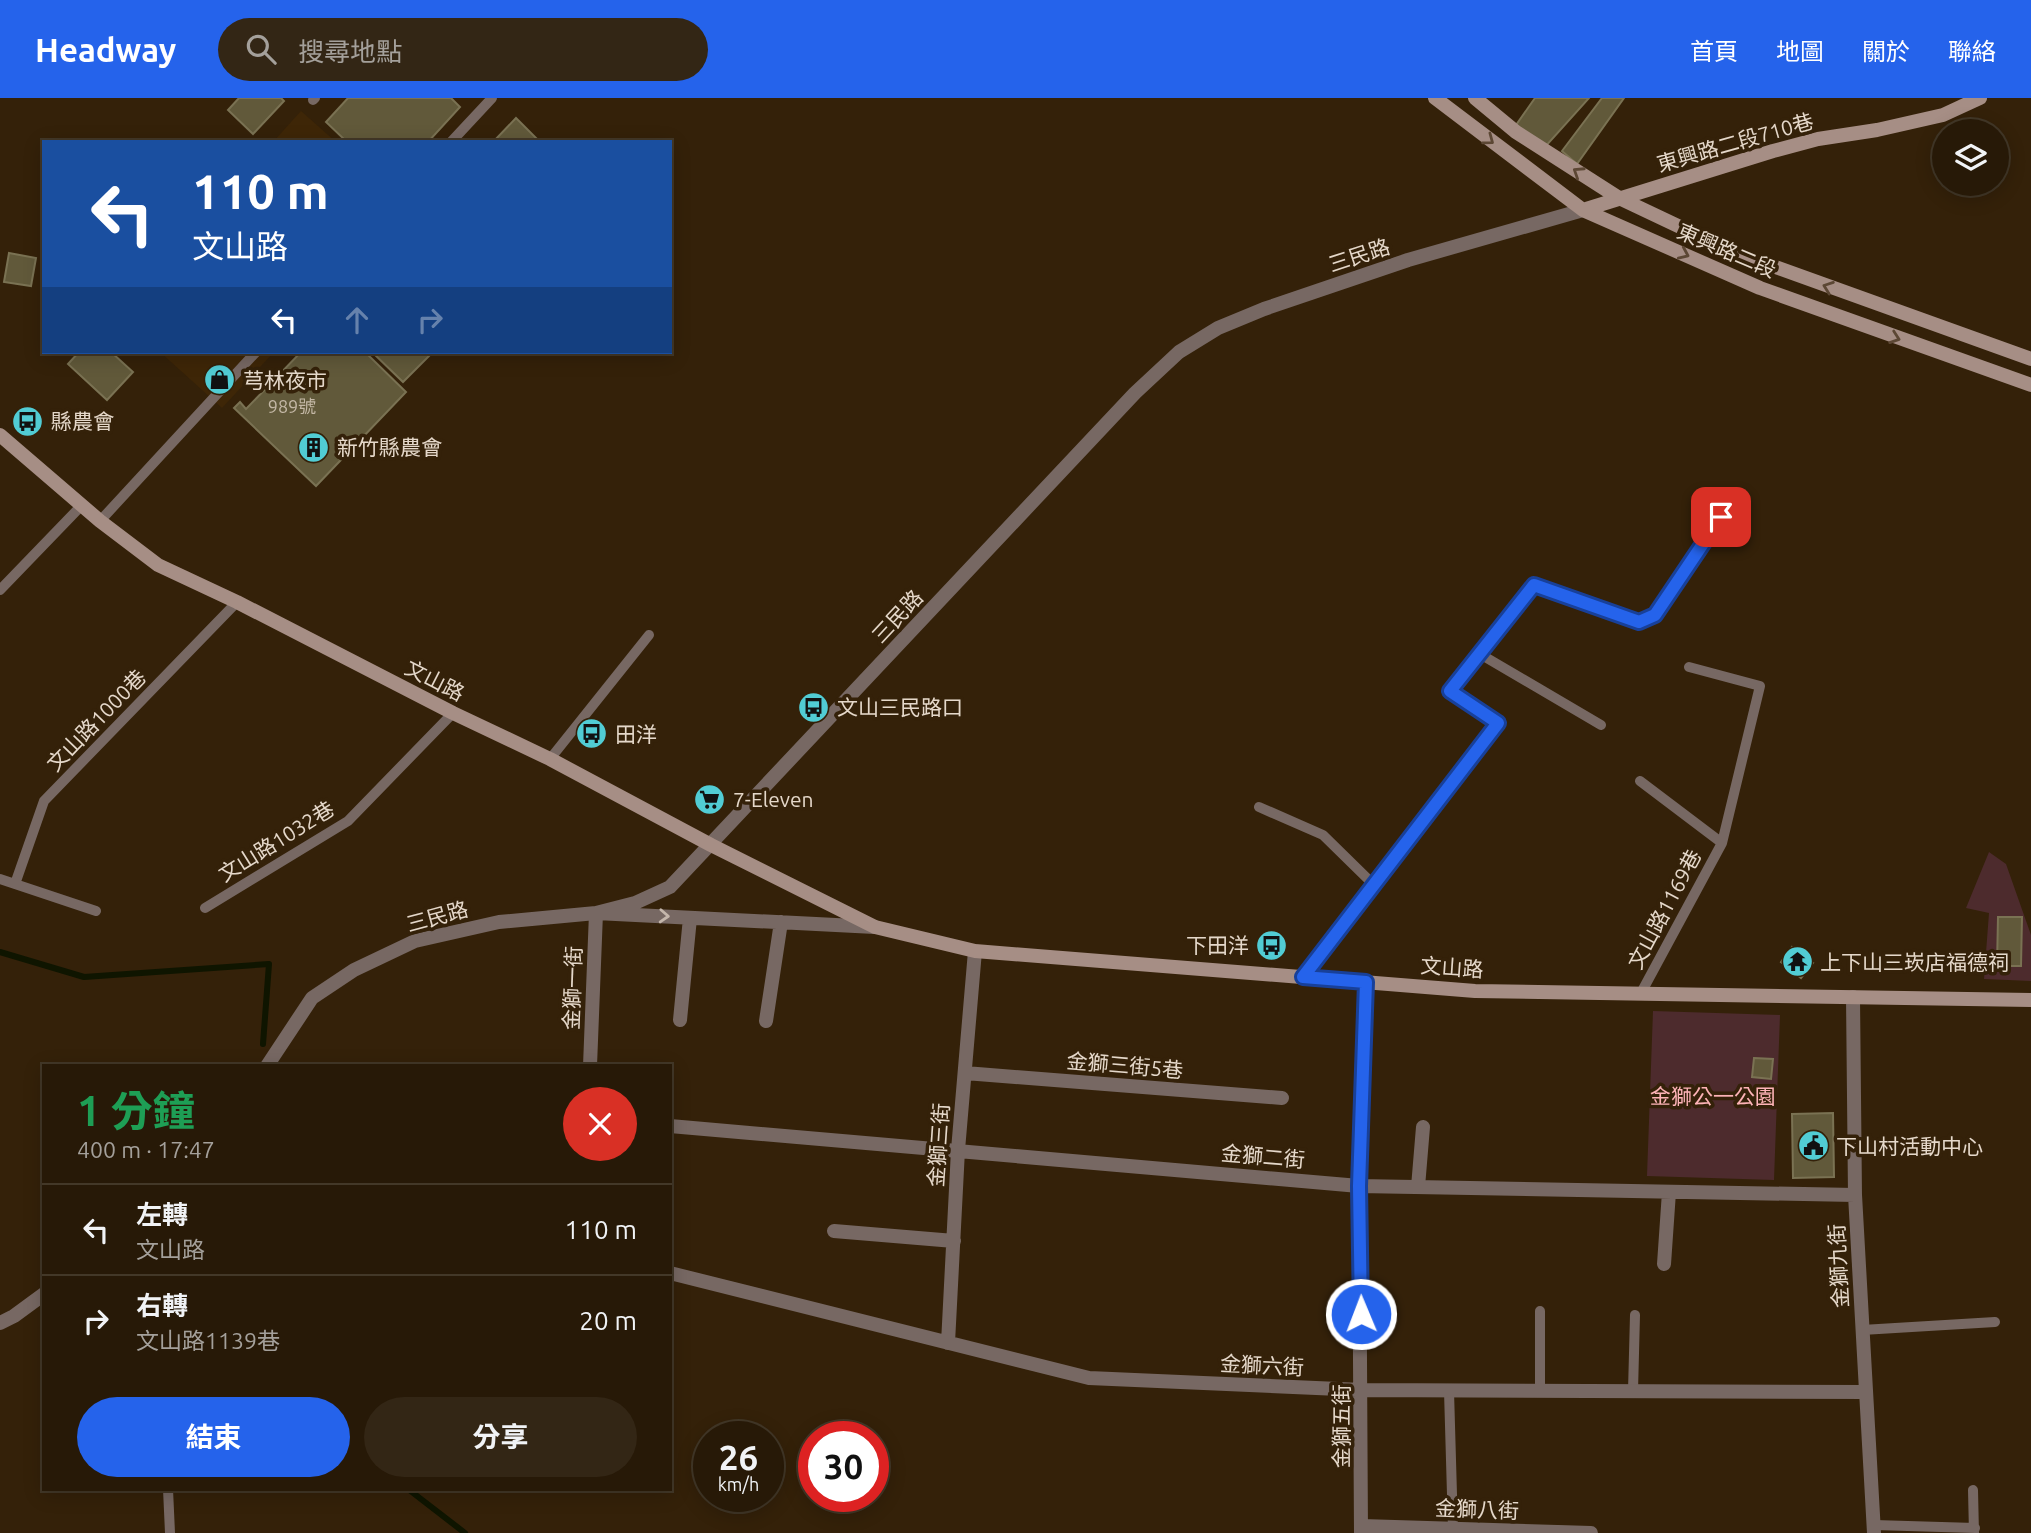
<!DOCTYPE html>
<html lang="zh-TW">
<meta charset="utf-8">
<style>
:root{--surface:#271907;--page:#332615;--text:#f1f3f6;--muted:#a4a09b;--line:#433828;--accent:#2563eb}
body{margin:0;font-family:Ubuntu,"Noto Sans TC",sans-serif;background:var(--page);color:var(--text);height:100vh;display:flex;flex-direction:column;font-size:26px;white-space:nowrap}
*{box-sizing:border-box;margin:0}
p{font-size:23px;color:var(--muted)}
.icon{flex:none;width:38px;height:38px;fill:none;stroke:currentColor;stroke-width:2;stroke-linecap:round;stroke-linejoin:round}
.map{position:relative;flex:1;overflow:hidden}
.drawer{position:absolute;left:42px;top:966px;width:630px;height:427px;display:flex;flex-direction:column;background:var(--surface);border-radius:0px;box-shadow:0 4px 18px #0003,0 0 0 2px var(--line)}
.drawer>*{flex:none}
.banner{position:absolute;left:42px;top:42px;width:630px;height:214px;border-radius:0px;box-shadow:0 4px 18px #0003,0 0 0 2px var(--line);background:#1a4fa0;color:#fff;overflow:hidden}
.fabs{position:absolute;left:1932px;top:21px;display:grid;gap:14px}
.fabs a{display:grid;place-items:center;width:77px;height:77px;border-radius:50%;background:var(--surface);box-shadow:0 4px 18px #0003,0 0 0 2px var(--line);font-size:35px}
.speed{position:absolute;left:693px;top:1323px;display:flex;gap:14px;font-size:35px;font-weight:700;text-align:center}
.speed>*{display:grid;place-content:center;width:91px;height:91px;border-radius:50%;background:var(--surface);box-shadow:0 4px 18px #0003,0 0 0 2px var(--line);line-height:1}
.speed small{font-size:18px;font-weight:400}
.speed .limit{border:10px solid #d22;background:#fff;color:#111}
.pin{position:absolute;display:grid;place-items:center;width:60px;height:60px;color:#fff;margin:-30px;border-radius:14px;box-shadow:0 4px 10px #0006}
.me{position:absolute;width:77px;margin:-38px;rotate:359deg;stroke-linejoin:round;filter:drop-shadow(0 0 5px #0008)}
.turn{display:flex;align-items:center;gap:24px;height:147px;padding:0 35px;font-size:32px}
.turn .icon{width:91px;height:91px;stroke-width:2.5}
.turn b{display:block;font-size:49px;line-height:60px}
.lanes{display:flex;align-items:center;height:66px;padding:0 35px;background:#0003;justify-content:center;gap:35px;direction:ltr}
.lanes .off{opacity:.35}
.round{display:grid;place-items:center;flex:none;width:74px;height:74px;border-radius:37px;background:var(--page)}
.overview{display:flex;align-items:center;justify-content:space-between;height:119px;padding:0 35px}
h1{font-size:42px;font-weight:700;line-height:52px;color:#1e9e55}
.cta{display:flex;gap:14px;margin-top:auto;padding:14px 35px}
.cta a{flex:1;height:80px;border-radius:42px;background:var(--accent);color:#fff;font-size:28px;font-weight:700;line-height:80px;text-align:center}
.cta a+a{background:var(--page);color:var(--text)}
ul{padding:0;list-style:none}
li{display:flex;align-items:center;gap:21px;height:91px;padding:0 35px;border-top:2px solid var(--line)}
li div{flex:1}
li b{display:block;font-size:26px}
li em{font-style:normal}
header{display:flex;align-items:center;gap:42px;box-sizing:border-box;height:98px;padding:0 35px;background:var(--accent);color:#fff}
header strong{font-size:33px}
nav{display:flex;gap:38px;margin-inline-start:auto;font-size:24px}
.search{width:490px;height:63px;background:var(--page);display:flex;align-items:center;gap:18px;box-sizing:border-box;padding:0 24px;border-radius:38px;color:var(--muted);font-size:26px}
.map>svg:first-child{display:block}
</style>
<header>
<strong>Headway</strong>
<div class="search"><svg class="icon" aria-label="search" viewBox="0 0 24 24"><circle cx="10" cy="10" r="6"/><path d="M15 15l6 6"/></svg>搜尋地點</div>
<nav><a>首頁</a><a>地圖</a><a>關於</a><a>聯絡</a></nav>
</header>
<div class="map">
<svg width="2031" height="1435" viewBox="0 0 2031 1435">
<rect width="100%" height="100%" fill="#342109"/>
<path fill="#3e2607" d="M301,13L336,44H273Z
M160,254H274L222,310Z"/>
<path fill="#4d2b2d" d="M1989,754L2006,766L2031,837V883L1984,881L1989,815L1966,810Z
M1653,913L1780,917L1774,1082L1647,1078Z"/>
<g fill="none" stroke-linecap="round" stroke-linejoin="round">
<path stroke="#0f1500" stroke-width="6" d="M0,854L84,879L269,866L263,946
M408,1391L465,1435"/>
</g>
<path fill="#61593a" stroke="#7a7253" stroke-width="2" d="M239,0H281L284,3L253,36L228,12Z
M348,0H451L460,9L428,44H347L326,24Z
M1535,0H1589L1545,49L1516,27Z
M1602,0H1624L1577,66L1562,53Z
M516,20L540,44H493Z
M9,155L36,160L31,188L4,184Z
M79,254H111L133,274L107,302L68,266Z
M301,254H365L406,294L316,388L234,310L240,304L246,311Z
M372,254H433L403,284Z
M1998,819H2022L2021,868H1997Z
M1792,849L1813,865L1801,880L1781,864Z
M1754,960L1773,961L1771,981L1752,979Z
M1833,1015L1834,1079L1793,1080L1792,1016Z"/>
<g fill="none" stroke-linecap="round" stroke-linejoin="round">
<path stroke="#776863" stroke-width="10" d="M313,2L315,0
M451,44L492,0
M100,423L256,254
M0,492L82,407
M1480,556L1601,627
M550,661L649,537
M1640,683L1722,745
M1259,709L1323,737L1374,787
M0,781L96,813
M15,786L44,703L237,504
M205,810L348,723L453,615
M1303,879L1498,625L1450,593L1534,487L1639,524L1655,517L1721,420
M1641,895L1722,745L1760,588L1689,569
M1862,1232L1995,1224
M1449,1293L1453,1431
M1540,1293V1213
M1633,1293L1635,1217
M168,1391L170,1435
M1973,1392L1974,1435
M1874,1427L1975,1430"/>
<path stroke="#776863" stroke-width="14" d="M1853,899L1855,1097L1874,1435
M680,922L690,820
M766,923L781,824
M267,968L312,900L354,872L415,843L499,824L596,815L635,805L670,789L1135,295L1179,254L1218,230L1264,211L1408,162L1583,112
M590,968L596,815L875,829
M965,975L1282,1000
M670,1028L1359,1088L1855,1097
M1418,1089L1423,1029
M834,1133L954,1143
M1664,1166L1669,1094
M670,1175L1089,1280L1362,1292L1866,1294
M0,1225L14,1218L44,1196
M948,1245L958,1052L975,853
M1362,1428L1591,1435
M1361,1435L1359,1088L1366,884"/>
<path stroke="#a68e85" stroke-width="14" d="M1435,0L1583,112L1760,190L2031,287
M1475,0L1516,34L1619,100L1731,153L2031,261
M1583,112L1773,53L1818,41L1877,32L1943,17L1980,0
M0,337L100,423L158,467L237,504L453,615L550,661L711,747L875,829L975,853L1475,893L2031,902"/>
</g>
<defs><path id="oneway-chevron" d="M-2-3.5L2.5 0L-2 3.5" fill="none" stroke-width="1.6" stroke-linecap="round" stroke-linejoin="round" transform="scale(1.75)"/></defs>
<g stroke="#5c4734">
<use href="#oneway-chevron" transform="translate(1489 42) rotate(37)"/>
<use href="#oneway-chevron" transform="translate(1578 74) rotate(-147)"/>
<use href="#oneway-chevron" transform="translate(1684 156) rotate(24)"/>
<use href="#oneway-chevron" transform="translate(1828 189) rotate(-160)"/>
<use href="#oneway-chevron" transform="translate(1895 240) rotate(19)"/>
</g>
<use stroke="#c4b6ab" href="#oneway-chevron" transform="translate(664 818) rotate(3)"/>
<g fill="none" stroke-linecap="round" stroke-linejoin="round">
<defs>
<path id="route" d="M1361,1216L1359,1088L1366,884L1303,879L1498,625L1450,593L1534,487L1639,524L1655,517L1721,419"/>
</defs>
<use href="#route" stroke="#184099" stroke-width="18"/>
<use href="#route" stroke="#2563eb" stroke-width="12"/>
</g>
<defs>
<symbol id="shop-disc" viewBox="-11 -11 22 22"><circle r="9.5" fill="#51ccd4" stroke="#342109"/><path d="M-5-2.5h2.3a2.7 3.5 0 0 1 5.4 0H5L5.5 6h-11ZM-1.5-2.5h3a1.5 2.3 0 0 0-3 0Z" fill="#111"/></symbol>
<symbol id="bus-disc" viewBox="-11 -11 22 22"><circle r="9.5" fill="#51ccd4" stroke="#342109"/><path d="M-5-6H5V4H4V6H2V4H-2V6H-4V4H-5ZM-3.5-4V0h7V-4ZM-3.5 1.2v1.5H-2V1.2ZM2 1.2v1.5H3.5V1.2Z" fill="#111"/></symbol>
<symbol id="building-disc" viewBox="-11 -11 22 22"><circle r="9.5" fill="#51ccd4" stroke="#342109"/><path d="M-4-6H4V6H1V3H-1V6H-4ZM-2.5-4.3h1.7v1.8h-1.7ZM.8-4.3h1.7v1.8H.8ZM-2.5-1h1.7V.8h-1.7ZM.8-1h1.7V.8H.8Z" fill="#111"/></symbol>
<symbol id="supermarket-disc" viewBox="-11 -11 22 22"><circle r="9.5" fill="#51ccd4" stroke="#342109"/><path d="M-6-5.5h2.5l.6 2H6L4.5 2H-2.5L-4.4-4H-6ZM-1.5 3.2a1.3 1.3 0 1 0 .1 0ZM3 3.2a1.3 1.3 0 1 0 .1 0Z" fill="#111"/></symbol>
<symbol id="temple-disc" viewBox="-11 -11 22 22"><circle r="9.5" fill="#51ccd4" stroke="#342109"/><path d="M0-6L5-2H3V0L6.5 2.5H4V6H1.5V3h-3V6H-4V2.5H-6.5L-3 0V-2H-5Z" fill="#111"/></symbol>
<symbol id="civic-disc" viewBox="-11 -11 22 22"><circle r="9.5" fill="#51ccd4" stroke="#342109"/><path d="M-.6-6.5H3V-4.5H.6V-3L4-1V1h2V6H-6V1h2V-1L-.6-3ZM-1.2 2.5V6h2.4V2.5Z" fill="#111"/></symbol>
</defs>
<g fill-rule="evenodd">
<use href="#shop-disc" x="202" y="264" width="35" height="35"/>
<use href="#bus-disc" x="10" y="306" width="35" height="35"/>
<use href="#building-disc" x="296" y="332" width="35" height="35"/>
<use href="#bus-disc" x="796" y="592" width="35" height="35"/>
<use href="#bus-disc" x="574" y="618" width="35" height="35"/>
<use href="#supermarket-disc" x="692" y="684" width="35" height="35"/>
<use href="#bus-disc" x="1254" y="830" width="35" height="35"/>
<use href="#temple-disc" x="1780" y="846" width="35" height="35"/>
<use href="#civic-disc" x="1796" y="1030" width="35" height="35"/>
</g>
<g text-anchor="middle" dominant-baseline="central" stroke-width="7" stroke-linejoin="round" paint-order="stroke">
<g font-size="18" fill="#c4b8a6">
<text x="292" y="308">989號</text>
</g>
<g font-size="21" fill="#e5d8ca" stroke="#342109">
<text transform="translate(1735 44) rotate(-16)">東興路二段710巷</text>
<text transform="translate(1727 152) rotate(23)">東興路二段</text>
<text transform="translate(1359 157) rotate(-18)">三民路</text>
<text transform="translate(897 518) rotate(-47)">三民路</text>
<text transform="translate(435 582) rotate(27)">文山路</text>
<text transform="translate(96 622) rotate(-46)">文山路1000巷</text>
<text transform="translate(276 743) rotate(-32)">文山路1032巷</text>
<text transform="translate(1664 811) rotate(-62)">文山路1169巷</text>
<text transform="translate(437 818) rotate(-15)">三民路</text>
<text transform="translate(1452 869) rotate(4)">文山路</text>
<text transform="translate(572 890) rotate(-88)">金獅一街</text>
<text transform="translate(1125 967) rotate(5)">金獅三街5巷</text>
<text transform="translate(938 1047) rotate(-86)">金獅三街</text>
<text transform="translate(1263 1058) rotate(5)">金獅二街</text>
<text transform="translate(1838 1168) rotate(-93)">金獅九街</text>
<text transform="translate(1262 1267) rotate(3)">金獅六街</text>
<text transform="translate(1341 1328) rotate(-90)">金獅五街</text>
<text transform="translate(1477 1411) rotate(2)">金獅八街</text>
</g>
<g font-size="21" fill="#e5d8ca" stroke="#342109" text-anchor="start">
<text x="243" y="282">芎林夜市</text>
<text x="51" y="323">縣農會</text>
<text x="337" y="349">新竹縣農會</text>
<text x="837" y="609">文山三民路口</text>
<text x="615" y="636">田洋</text>
<text x="733" y="701">7-Eleven</text>
<text x="1249" y="847" text-anchor="end">下田洋</text>
<text x="1820" y="864">上下山三崁店福德祠</text>
<text x="1836" y="1048">下山村活動中心</text>
</g>
<g font-size="21" fill="#fdb3b7" stroke="#342109">
<text x="1713" y="998">金獅公一公園</text>
</g>
</g>
</svg>
<div class="fabs">
<a><svg class="icon" aria-label="layers" viewBox="0 0 24 24"><path d="M12 4l9 5-9 5-9-5zM3 14l9 5 9-5"/></svg></a>
</div>
<div class="speed"><div>26<small>km/h</small></div><div class="limit">30</div></div>
<div class="pin" style="left:1721px;top:419px;background:#d93025"><svg class="icon" aria-label="arrive" viewBox="0 0 24 24"><path d="M6 21V4h12l-3 4 3 4H6"/></svg></div>
<svg class="me" style="left:1361px;top:1216px" viewBox="-20 -20 40 40"><circle r="17" fill="#2563eb" stroke="#fff" stroke-width="3"/><path d="M0-11L8 9 0 5-8 9z" fill="#fff"/></svg>
<div class="banner">
<div class="turn"><svg class="icon" aria-label="left" viewBox="0 0 24 24"><path d="M17 20v-9H6M10 6l-5 5 5 5"/></svg><div><b>110 m</b>文山路</div></div>
<div class="lanes"><svg class="icon" aria-label="left" viewBox="0 0 24 24"><path d="M17 20v-9H6M10 6l-5 5 5 5"/></svg><svg class="icon off" aria-label="ahead" viewBox="0 0 24 24"><path d="M12 20V5M6 11l6-6 6 6"/></svg><svg class="icon off" aria-label="right" viewBox="0 0 24 24"><path d="M7 20v-9h11M14 6l5 5-5 5"/></svg></div>
</div>
<section class="drawer">
<div class="overview"><div><h1>1 分鐘</h1><p>400 m · 17:47</p></div><a class="round" style="background:#d93025;color:#fff"><svg class="icon" aria-label="close" viewBox="0 0 24 24"><path d="M6 6l12 12M18 6L6 18"/></svg></a></div>
<ul>
<li><svg class="icon" aria-label="left" viewBox="0 0 24 24"><path d="M17 20v-9H6M10 6l-5 5 5 5"/></svg><div><b>左轉</b><p>文山路</p></div><em>110 m</em></li>
<li><svg class="icon" aria-label="right" viewBox="0 0 24 24"><path d="M7 20v-9h11M14 6l5 5-5 5"/></svg><div><b>右轉</b><p>文山路1139巷</p></div><em>20 m</em></li>
</ul>
<div class="cta"><a>結束</a><a>分享</a></div>
</section>
</div>
